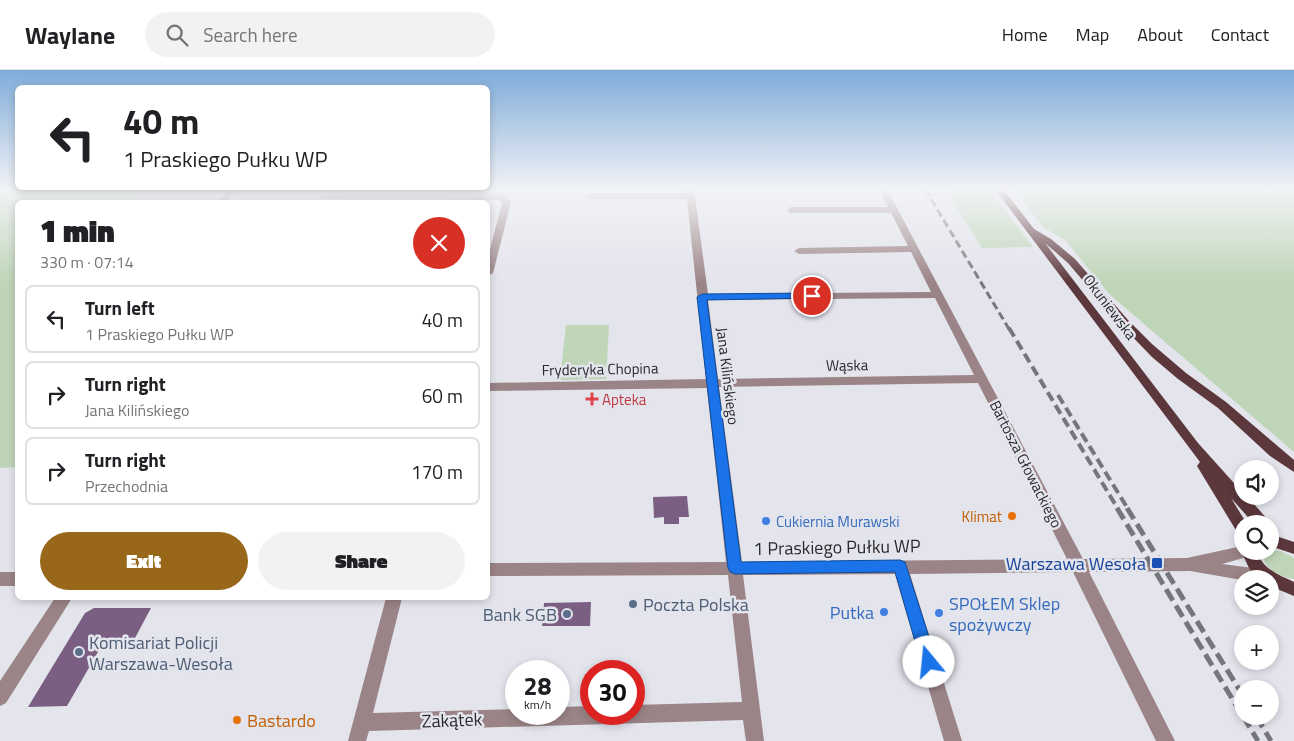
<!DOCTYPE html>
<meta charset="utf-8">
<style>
:root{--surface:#fff;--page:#f2f2f2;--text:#202124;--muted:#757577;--line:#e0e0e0;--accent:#986719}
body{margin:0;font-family:"Titillium Web",sans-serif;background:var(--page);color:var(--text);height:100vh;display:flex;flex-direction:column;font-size:19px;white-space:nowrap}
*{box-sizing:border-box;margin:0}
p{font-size:16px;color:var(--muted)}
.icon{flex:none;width:28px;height:28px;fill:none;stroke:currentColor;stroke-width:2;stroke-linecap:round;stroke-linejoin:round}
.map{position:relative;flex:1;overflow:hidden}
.panel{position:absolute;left:15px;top:130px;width:475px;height:400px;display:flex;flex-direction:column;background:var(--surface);border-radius:8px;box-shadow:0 2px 8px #0003}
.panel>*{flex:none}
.banner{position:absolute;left:15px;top:15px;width:475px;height:105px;border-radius:8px;box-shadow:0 2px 8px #0003;background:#fff;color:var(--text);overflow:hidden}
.tools{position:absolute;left:1234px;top:390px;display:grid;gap:10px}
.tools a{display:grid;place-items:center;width:45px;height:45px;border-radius:50%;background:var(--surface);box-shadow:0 2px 8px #0003;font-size:25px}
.speed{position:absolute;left:505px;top:590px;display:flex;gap:10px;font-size:25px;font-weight:700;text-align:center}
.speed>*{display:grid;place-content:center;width:65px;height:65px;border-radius:50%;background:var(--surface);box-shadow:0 2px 8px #0003;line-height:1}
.speed small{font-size:12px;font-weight:400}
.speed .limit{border:8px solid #d22;background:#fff;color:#111}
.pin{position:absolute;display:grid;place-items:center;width:42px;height:42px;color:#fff;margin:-21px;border:2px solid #fff;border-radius:50%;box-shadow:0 1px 5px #0007}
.me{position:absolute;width:55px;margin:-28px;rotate:343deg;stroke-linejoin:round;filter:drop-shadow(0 0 4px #0008)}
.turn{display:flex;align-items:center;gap:18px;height:105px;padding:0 25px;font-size:22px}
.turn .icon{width:65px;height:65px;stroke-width:2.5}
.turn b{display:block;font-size:35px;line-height:42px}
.round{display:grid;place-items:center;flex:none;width:52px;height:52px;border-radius:26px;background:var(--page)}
.headline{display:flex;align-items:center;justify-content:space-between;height:85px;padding:0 25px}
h1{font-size:30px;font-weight:800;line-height:38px}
.primary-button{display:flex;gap:10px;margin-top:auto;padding:10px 25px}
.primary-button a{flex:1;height:58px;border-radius:30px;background:var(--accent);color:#fff;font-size:20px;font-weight:800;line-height:58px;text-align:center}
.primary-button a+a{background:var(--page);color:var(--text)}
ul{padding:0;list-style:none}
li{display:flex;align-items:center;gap:15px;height:68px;margin:0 10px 8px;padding:0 15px;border:2px solid var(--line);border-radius:8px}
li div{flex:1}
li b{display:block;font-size:19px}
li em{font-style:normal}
header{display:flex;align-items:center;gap:30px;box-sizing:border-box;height:70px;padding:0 25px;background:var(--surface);border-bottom:1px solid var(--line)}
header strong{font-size:24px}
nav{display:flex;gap:28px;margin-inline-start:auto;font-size:18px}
.search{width:350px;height:45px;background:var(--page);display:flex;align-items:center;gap:12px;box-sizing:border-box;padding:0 18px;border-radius:28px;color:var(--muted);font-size:19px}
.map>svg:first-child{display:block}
</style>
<header>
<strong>Waylane</strong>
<div class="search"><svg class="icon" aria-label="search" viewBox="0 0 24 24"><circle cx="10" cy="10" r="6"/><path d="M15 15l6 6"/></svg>Search here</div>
<nav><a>Home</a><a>Map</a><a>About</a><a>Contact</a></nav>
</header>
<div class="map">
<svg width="1294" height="671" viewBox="0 0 1294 671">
<rect width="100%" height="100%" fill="#e3e4ec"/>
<path fill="#bfd5b8" d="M0,119H146L132,132H18L17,397L0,398Z
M945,119H989L1033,177L982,178Z
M1013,119H1294V382L1109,224L1065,170L1043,157Z
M566,255H609L606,309L560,310Z
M1270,480L1281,481L1294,488V509C1282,507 1261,499 1264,483Z"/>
<path fill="#7a5f82" d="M687,426L689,447H679V454H664V447L654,448L653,427Z
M591,532L590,556H542L544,533Z
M94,538H151L135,568H106L67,636L28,637L85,543Z"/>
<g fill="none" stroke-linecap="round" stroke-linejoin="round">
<path fill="#9b8487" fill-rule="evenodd" d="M229,119H238L226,132H218Z
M686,119H694L708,224L931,222L911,182L799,184L794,181L799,178L908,176L891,143H791L787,140L791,137H888L879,119H887L1083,489L1187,488L1242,476V481H1256L1254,485L1222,494L1268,500L1274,502L1276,507L1274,512L1270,513V509L1242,510L1190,501L1089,502L1175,671H1156L1073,502L910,504L962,671H944L895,504L743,505L764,671H746L743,650L369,661L366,671H348L386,528H402L373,643L516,639V644H559V637L591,636V644H634V635L742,632L728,505L488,506V493L726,492L707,318L488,321V313L706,309L687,129H590L586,126L590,123H686ZM935,228L974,305L718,309L708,230ZM978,313L1067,489L742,492L719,317Z
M323,124H501L511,132L493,203L488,206V187L502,133L499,130L320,129L319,127Z
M0,502H18V516H0Z
M55,528H72L6,633L0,636V611Z"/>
<path fill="#5c373c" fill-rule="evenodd" d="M995,119H1003L1034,159L1051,169L1075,189L1128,250L1152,274L1186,303L1226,332L1294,390V402L1270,386L1218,338L1178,309L1152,287L1120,254L1068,193L1045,173L1198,373L1242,422V426H1247L1268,450L1270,454V455L1254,454L1231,428L1247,454H1242V464L1237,462L1197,396L1200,392Z
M1270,464L1294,472V484L1270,476Z
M1242,479V481H1257C1262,499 1279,505 1294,512V526L1270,516V509L1257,508L1249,498L1241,481Z"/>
<path stroke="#75767b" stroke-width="3" stroke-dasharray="8 4" stroke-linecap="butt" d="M925,119L1009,259"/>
<path stroke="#75767b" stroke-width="4" stroke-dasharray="10 5" stroke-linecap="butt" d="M1009,258L1118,439
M1058,325L1128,439"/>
<path stroke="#75767b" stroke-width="5" stroke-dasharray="13 6" stroke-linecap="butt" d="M1117,438L1242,645
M1127,438L1242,624
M1243,646L1258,671
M1256,646L1271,671"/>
</g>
<linearGradient id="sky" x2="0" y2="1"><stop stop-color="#7fabd9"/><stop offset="0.56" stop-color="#f2f3f6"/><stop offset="1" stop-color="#f2f3f6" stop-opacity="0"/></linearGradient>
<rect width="1294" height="213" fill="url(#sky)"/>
<path fill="#1a73e8" stroke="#114b97" d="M812,223L816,226L815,228L707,230L741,492L900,490L905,492L937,592L934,597L929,599L923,597L921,592L895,502L735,504L730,502L728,498L697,227L702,224Z"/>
<path fill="#e0444e" stroke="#e3e4ec" stroke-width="2" d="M589.5 321.5h5v5h5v5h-5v5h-5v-5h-5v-5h5z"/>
<g fill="#e8710a" stroke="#e3e4ec" stroke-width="2">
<circle cx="1012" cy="446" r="5"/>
<circle cx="237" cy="650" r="5"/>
</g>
<g fill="#3f7fe0" stroke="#e3e4ec" stroke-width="2">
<circle cx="766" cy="451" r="5"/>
<circle cx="884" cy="542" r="5"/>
<circle cx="939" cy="543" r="5"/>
</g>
<rect fill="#1a4fb4" stroke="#e3e4ec" stroke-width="2" x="1151" y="487" width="12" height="12" rx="2.5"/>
<g fill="#5c6f8a" stroke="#e3e4ec" stroke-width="2">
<circle cx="633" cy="534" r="5"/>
<circle cx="567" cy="544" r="5"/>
<circle cx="79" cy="582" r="5"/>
</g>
<g text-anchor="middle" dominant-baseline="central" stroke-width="5" stroke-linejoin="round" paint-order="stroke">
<g font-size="15" fill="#292a2d" stroke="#e3e4ec">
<text transform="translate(1110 237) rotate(53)">Okuniewska</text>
<text transform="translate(847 295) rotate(-1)">Wąska</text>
<text transform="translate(600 299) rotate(-1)">Fryderyka Chopina</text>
<text transform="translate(728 306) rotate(83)">Jana Kilińskiego</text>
<text transform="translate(1026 394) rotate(63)">Bartosza Głowackiego</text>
</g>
<g font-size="15" fill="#be3a42" stroke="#e3e4ec" text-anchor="start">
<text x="602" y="329">Apteka</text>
</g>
<g font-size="15" fill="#c56008" stroke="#e3e4ec" text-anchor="end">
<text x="1002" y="446">Klimat</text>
</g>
<g font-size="15" fill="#366cbe" stroke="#e3e4ec" text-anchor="start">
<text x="776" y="451">Cukiernia Murawski</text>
</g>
<g font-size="18" fill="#292a2d" stroke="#e3e4ec">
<text transform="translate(837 477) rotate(-1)">1 Praskiego Pułku WP</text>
<text transform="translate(452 650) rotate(-2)">Zakątek</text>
</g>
<g font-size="18" fill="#164399" stroke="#e3e4ec" text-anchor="end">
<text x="1146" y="493">Warszawa Wesoła</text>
</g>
<g font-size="18" fill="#366cbe" stroke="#e3e4ec" text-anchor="start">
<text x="949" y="533">SPOŁEM Sklep<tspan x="949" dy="21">spożywczy</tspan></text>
<text x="874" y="542" text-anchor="end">Putka</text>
</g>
<g font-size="18" fill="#4e5e75" stroke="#e3e4ec" text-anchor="start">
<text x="643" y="534">Poczta Polska</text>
<text x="557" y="544" text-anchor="end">Bank SGB</text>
<text x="89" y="572">Komisariat Policji<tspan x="89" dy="21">Warszawa-Wesoła</tspan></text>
</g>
<g font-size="18" fill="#c56008" stroke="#e3e4ec" text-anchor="start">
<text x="247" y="650">Bastardo</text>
</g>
</g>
</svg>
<div class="tools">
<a><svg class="icon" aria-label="sound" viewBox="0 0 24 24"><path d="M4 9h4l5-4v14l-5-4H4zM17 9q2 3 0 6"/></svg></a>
<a><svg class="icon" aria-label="search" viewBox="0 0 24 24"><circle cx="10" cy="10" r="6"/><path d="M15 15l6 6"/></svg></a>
<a><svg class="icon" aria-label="layers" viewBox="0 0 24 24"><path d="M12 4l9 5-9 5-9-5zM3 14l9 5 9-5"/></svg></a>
<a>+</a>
<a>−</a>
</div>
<div class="speed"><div>28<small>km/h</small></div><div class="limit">30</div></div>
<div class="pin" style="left:812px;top:226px;background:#d93025"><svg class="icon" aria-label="arrive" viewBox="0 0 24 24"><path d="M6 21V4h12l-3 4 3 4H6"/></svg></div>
<svg class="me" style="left:929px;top:592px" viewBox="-20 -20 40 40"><circle r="19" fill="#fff"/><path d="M0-13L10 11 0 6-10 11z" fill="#1a73e8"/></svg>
<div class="banner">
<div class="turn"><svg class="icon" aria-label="left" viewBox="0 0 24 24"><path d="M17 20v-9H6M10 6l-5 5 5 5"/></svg><div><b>40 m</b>1 Praskiego Pułku WP</div></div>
</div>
<section class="panel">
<div class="headline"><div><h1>1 min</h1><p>330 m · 07:14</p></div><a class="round" style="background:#d93025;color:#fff"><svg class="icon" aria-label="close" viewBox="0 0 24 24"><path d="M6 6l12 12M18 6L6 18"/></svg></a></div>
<ul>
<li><svg class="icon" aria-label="left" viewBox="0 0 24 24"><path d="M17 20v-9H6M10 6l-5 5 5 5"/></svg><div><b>Turn left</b><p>1 Praskiego Pułku WP</p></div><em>40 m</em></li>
<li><svg class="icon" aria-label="right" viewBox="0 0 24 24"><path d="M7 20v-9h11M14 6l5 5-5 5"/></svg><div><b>Turn right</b><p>Jana Kilińskiego</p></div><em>60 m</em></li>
<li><svg class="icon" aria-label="right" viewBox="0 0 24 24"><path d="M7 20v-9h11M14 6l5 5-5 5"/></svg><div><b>Turn right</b><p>Przechodnia</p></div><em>170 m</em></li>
</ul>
<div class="primary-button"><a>Exit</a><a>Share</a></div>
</section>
</div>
